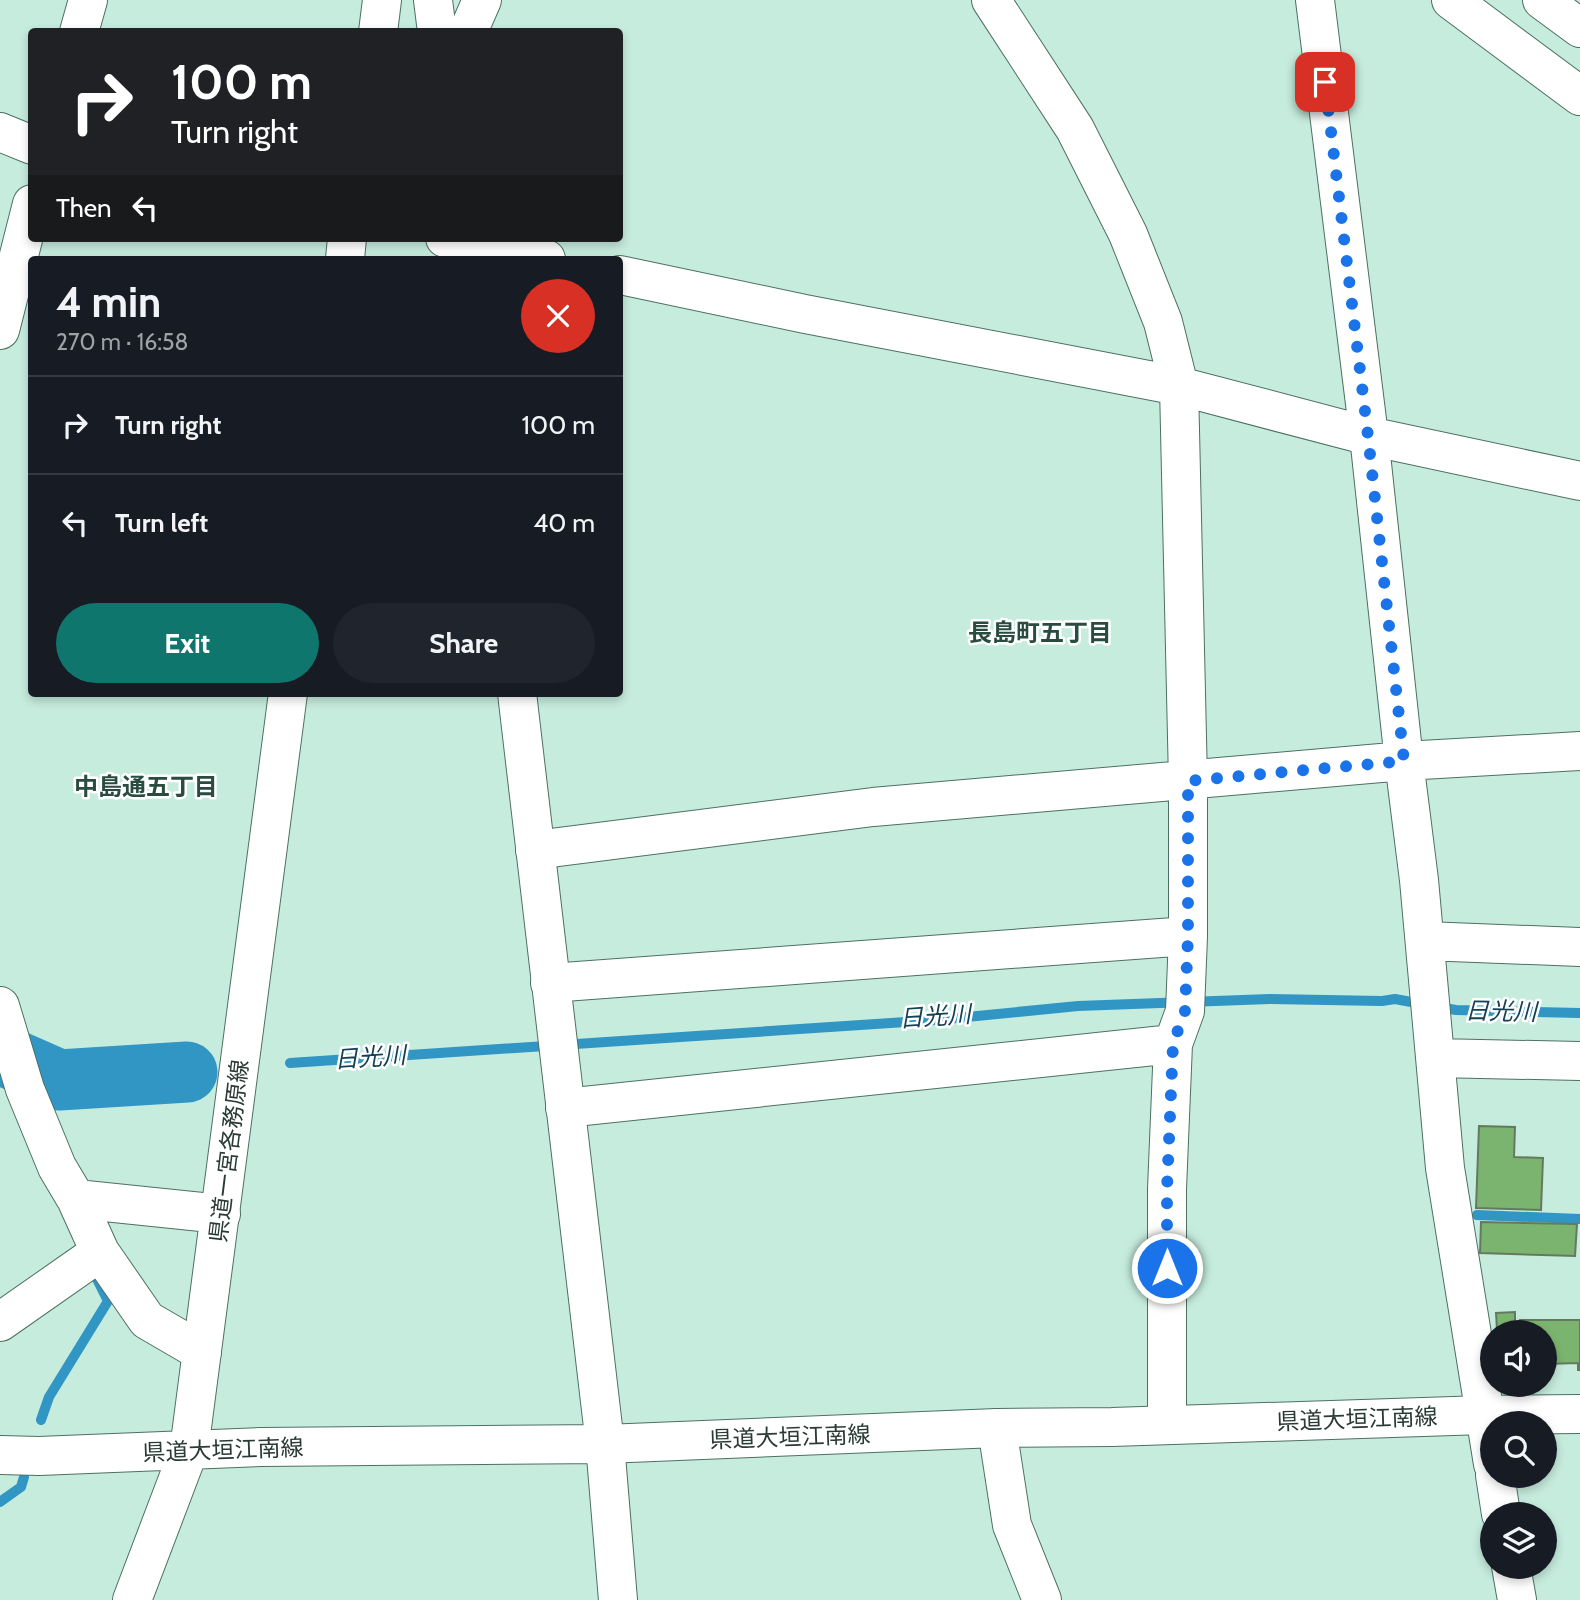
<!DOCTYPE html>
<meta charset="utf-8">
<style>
:root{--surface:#171b24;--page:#20242c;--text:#f1f3f6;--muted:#9ea1a6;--line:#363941;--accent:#0f766e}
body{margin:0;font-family:Cabin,"Noto Sans JP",sans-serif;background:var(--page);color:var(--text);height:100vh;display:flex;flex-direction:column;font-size:26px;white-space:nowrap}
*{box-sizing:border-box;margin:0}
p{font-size:23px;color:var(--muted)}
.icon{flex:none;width:38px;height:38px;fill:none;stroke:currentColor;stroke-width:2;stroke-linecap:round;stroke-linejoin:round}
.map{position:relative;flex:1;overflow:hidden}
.panel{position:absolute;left:28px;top:256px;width:595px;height:441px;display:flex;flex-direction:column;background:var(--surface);border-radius:7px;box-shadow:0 4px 10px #0003}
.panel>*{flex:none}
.guide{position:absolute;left:28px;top:28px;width:595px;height:214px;border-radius:7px;box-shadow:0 4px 10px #0003;background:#202124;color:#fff;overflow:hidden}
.fabs{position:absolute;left:1480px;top:1320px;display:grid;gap:14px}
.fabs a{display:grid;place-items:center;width:77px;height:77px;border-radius:50%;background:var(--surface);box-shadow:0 4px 10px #0003;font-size:35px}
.pin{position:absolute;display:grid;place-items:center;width:60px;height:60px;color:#fff;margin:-30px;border-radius:14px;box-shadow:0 4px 10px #0006}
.me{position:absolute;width:77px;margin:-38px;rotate:0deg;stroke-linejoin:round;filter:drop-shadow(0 0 5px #0008)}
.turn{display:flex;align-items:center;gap:24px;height:147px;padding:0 28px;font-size:32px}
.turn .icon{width:91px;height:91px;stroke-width:2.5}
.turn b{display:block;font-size:49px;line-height:60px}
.then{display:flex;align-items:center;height:66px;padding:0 28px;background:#0003;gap:14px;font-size:26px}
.round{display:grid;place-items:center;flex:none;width:74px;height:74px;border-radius:37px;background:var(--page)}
.overview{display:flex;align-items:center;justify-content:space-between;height:119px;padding:0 28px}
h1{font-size:42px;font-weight:700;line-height:52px}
.button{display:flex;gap:14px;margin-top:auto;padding:14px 28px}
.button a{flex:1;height:80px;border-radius:42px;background:var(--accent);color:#fff;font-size:28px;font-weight:700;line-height:80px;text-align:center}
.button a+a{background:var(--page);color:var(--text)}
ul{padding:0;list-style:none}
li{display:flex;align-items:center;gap:21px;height:98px;padding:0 28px;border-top:2px solid var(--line)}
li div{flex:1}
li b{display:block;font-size:26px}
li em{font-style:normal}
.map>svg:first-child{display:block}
</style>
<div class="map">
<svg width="1580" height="1600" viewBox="0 0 1580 1600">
<rect width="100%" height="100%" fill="#c6ecde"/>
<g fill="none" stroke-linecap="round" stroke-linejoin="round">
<path stroke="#3196c4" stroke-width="10" d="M1438,1007L1456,1010L1580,1013
M290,1063L936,1020L1078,1006L1270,999L1382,1001L1395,999L1422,1004
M1477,1215L1580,1219
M41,1420L49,1397L108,1301L97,1279
M0,1502L21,1487L24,1477"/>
<path stroke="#3196c4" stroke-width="61" d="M0,1054L59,1080L187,1072"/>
</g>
<path fill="#7bb46f" stroke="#657960" stroke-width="2" d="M1479,1126L1515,1127L1514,1157L1543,1158L1541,1210L1476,1208Z
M1481,1222L1577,1224L1575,1256L1480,1253Z
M1515,1312V1329L1497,1330L1496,1313Z
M1520,1320H1580V1370H1578V1363L1545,1364V1332H1520Z"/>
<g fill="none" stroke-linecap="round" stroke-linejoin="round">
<defs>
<path id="street" d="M991,0L1075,129L1128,234L1163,322L1179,386L1188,781V936L1185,1011L1173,1044L1167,1189V1424
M1315,0L1369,436L1404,761L1419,880L1445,1168L1493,1464
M1451,0L1580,96
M79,32L88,0
M468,32L482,0
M0,132L32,145
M445,238L546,259
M620,275L805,314L1179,386L1369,436L1580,481
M0,330L32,204
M535,850L873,807L1404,761L1580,751
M1425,941L1580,947
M550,983L1188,936
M0,1006L25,1089L57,1167L76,1199L100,1252L147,1320L202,1352
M1435,1058L1580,1061
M565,1108L1173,1044
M76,1199L221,1214
M0,1322L100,1252
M997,1428L1012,1525L1042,1600
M1495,1475L1501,1514
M1511,1566L1517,1600"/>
<path id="secondary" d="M433,0L437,32
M378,32L382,0
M464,238L466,259
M345,259L347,238
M517,693L605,1444L618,1600
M0,1455L39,1456L261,1447L605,1444L997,1428L1112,1427L1484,1415L1580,1414
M132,1600L189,1450L288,693"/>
<path id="highway" d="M1542,0L1580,28"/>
</defs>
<use href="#street" stroke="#4d7063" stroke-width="40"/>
<use href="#secondary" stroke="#4d7063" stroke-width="40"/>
<use href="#highway" stroke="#4d7063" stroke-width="40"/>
<use href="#street" stroke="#fff" stroke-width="38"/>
<use href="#secondary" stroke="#fff" stroke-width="38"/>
<use href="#highway" stroke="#fff" stroke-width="38"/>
</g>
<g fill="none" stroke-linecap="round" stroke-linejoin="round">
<path stroke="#1a73e8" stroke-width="12" stroke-dasharray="0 21.6" d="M1167,1268V1189L1173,1044L1185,1011L1188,936V781L1404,761L1368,436L1325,82"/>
</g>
<g text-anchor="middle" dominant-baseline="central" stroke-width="5" stroke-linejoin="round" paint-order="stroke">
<g font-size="23" fill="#2a3a34" stroke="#fff">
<text transform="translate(229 1151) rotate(-83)">県道一宮各務原線</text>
<text transform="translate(1357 1419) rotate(-2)">県道大垣江南線</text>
<text transform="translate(790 1437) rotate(-2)">県道大垣江南線</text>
<text transform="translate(223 1450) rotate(-2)">県道大垣江南線</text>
</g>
<g font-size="24" font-weight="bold" fill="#294b40" stroke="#fff">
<text x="1040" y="632">長島町五丁目</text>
<text x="146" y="786">中島通五丁目</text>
</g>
<g font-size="24" font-style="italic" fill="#164054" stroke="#fff">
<text transform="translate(1501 1011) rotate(1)">日光川</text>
<text transform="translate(935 1016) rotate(-4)">日光川</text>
<text transform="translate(370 1057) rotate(-4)">日光川</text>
</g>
</g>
</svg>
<div class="fabs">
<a><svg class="icon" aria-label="sound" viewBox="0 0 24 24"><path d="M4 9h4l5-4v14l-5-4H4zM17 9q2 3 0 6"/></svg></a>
<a><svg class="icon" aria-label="search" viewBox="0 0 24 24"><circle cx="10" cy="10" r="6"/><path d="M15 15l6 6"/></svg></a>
<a><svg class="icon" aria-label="layers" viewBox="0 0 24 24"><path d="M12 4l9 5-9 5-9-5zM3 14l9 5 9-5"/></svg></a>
</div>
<div class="pin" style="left:1325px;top:82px;background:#d93025"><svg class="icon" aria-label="arrive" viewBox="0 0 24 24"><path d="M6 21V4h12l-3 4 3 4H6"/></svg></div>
<svg class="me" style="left:1167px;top:1268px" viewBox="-20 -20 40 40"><circle r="17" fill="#1a73e8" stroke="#fff" stroke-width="3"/><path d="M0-11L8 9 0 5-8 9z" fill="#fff"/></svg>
<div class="guide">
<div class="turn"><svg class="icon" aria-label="right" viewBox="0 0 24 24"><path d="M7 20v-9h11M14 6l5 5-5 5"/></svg><div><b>100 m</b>Turn right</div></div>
<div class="then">Then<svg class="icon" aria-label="left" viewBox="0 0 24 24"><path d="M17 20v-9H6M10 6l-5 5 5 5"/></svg></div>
</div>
<section class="panel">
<div class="overview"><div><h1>4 min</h1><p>270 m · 16:58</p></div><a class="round" style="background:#d93025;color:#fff"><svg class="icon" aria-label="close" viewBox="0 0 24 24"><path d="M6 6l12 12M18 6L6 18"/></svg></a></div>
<ul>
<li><svg class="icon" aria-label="right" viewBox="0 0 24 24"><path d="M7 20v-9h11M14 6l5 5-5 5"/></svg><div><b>Turn right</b></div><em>100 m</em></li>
<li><svg class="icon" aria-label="left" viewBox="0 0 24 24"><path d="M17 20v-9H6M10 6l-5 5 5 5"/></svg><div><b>Turn left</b></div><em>40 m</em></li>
</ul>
<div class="button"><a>Exit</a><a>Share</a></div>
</section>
</div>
